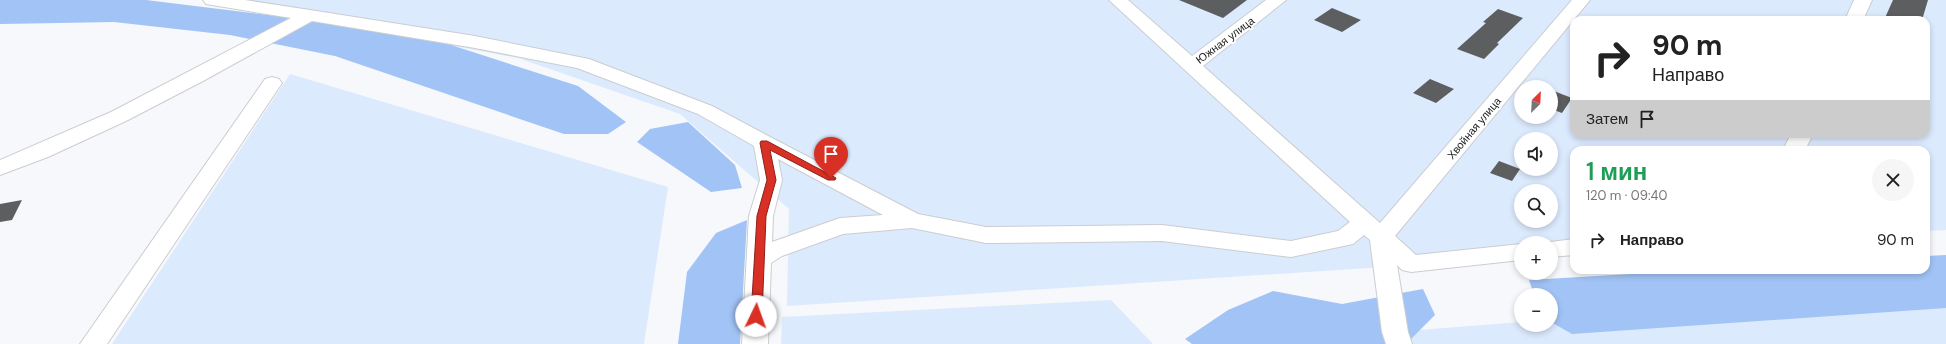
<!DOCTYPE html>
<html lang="ru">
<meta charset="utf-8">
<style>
:root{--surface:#fff;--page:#f6f6f6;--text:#222;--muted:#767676}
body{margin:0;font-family:"DM Sans",sans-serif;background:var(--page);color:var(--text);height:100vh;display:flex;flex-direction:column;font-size:15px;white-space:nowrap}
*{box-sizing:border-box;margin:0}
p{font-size:13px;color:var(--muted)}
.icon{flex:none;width:22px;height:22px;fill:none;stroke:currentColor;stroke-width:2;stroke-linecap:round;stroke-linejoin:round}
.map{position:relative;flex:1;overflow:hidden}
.drawer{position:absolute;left:1570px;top:146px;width:360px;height:128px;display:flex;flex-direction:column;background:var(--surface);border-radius:12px;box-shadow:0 2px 6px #0003}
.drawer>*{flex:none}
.top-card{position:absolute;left:1570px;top:16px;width:360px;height:122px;border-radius:12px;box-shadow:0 2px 6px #0003;background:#fff;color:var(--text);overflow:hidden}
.needle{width:26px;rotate:24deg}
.buttons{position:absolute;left:1514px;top:80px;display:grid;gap:8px}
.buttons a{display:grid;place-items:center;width:44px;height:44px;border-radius:50%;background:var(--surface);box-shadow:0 2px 6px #0003;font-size:20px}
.pin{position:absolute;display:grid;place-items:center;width:34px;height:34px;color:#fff;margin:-41px -17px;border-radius:50% 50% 50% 0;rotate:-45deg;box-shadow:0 0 4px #0007}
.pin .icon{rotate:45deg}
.me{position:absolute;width:44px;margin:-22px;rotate:3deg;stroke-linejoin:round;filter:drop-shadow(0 0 3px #0008)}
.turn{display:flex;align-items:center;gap:14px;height:84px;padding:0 16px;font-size:18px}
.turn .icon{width:52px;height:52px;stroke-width:2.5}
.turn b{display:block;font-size:28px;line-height:34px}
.then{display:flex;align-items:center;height:38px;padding:0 16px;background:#0003;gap:8px;font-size:15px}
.round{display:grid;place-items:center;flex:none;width:42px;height:42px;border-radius:21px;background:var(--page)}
.summary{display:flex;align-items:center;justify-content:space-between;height:68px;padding:0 16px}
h1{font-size:24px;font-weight:600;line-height:30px;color:#1e9e55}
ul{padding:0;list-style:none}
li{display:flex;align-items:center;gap:12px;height:52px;padding:0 16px}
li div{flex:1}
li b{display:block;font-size:15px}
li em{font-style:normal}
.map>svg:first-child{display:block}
</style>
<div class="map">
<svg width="1946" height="344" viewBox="0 0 1946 344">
<rect width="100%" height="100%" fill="#f6f8fb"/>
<path fill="#dceafe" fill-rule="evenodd" d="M206,0H1946V230L1926,231V150H1574V254L1551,243H1521V258L787,306L789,209L680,114L518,58ZM1574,20H1926V134H1574ZM1521,87H1551V117H1521ZM1521,139H1551V169H1521ZM1521,191H1551V221H1521Z
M290,74L668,187L644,344H112Z
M1946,288V344H1241L1521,322V325H1551V320Z
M1111,300L1153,344H781L782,317Z"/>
<path fill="#a1c3f5" d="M0,0H146L294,18L448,44L578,86L626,122L608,134H564L335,56L230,35L114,22L0,24Z
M688,122L735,165L742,188L711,192L637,142L650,129Z
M747,220L740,344H678L687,272L716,233Z
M1946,255V308L1572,334L1551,322V295H1534L1529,280L1698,270H1926V256Z
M1423,289L1435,315L1406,344H1192L1185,339L1228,310L1273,291L1342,304Z"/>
<path fill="#5c5e60" d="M1179,0H1247L1223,18Z
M1893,0H1928L1922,20H1884Z
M1332,8L1361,20L1342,32L1314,20Z
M1498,9L1523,18L1497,43L1499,44L1484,59L1457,49L1486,23L1483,22Z
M1430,79L1454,89L1436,103L1413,93Z
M1551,90L1572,98L1562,113L1551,109Z
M1499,161L1520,169L1512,181L1490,173Z
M22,200L12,220L0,222V204Z"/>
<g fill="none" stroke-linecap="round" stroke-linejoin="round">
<defs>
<path id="minor" d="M203,0H245L310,10L475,36L589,59L712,106L772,138L918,214L986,227L1162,225L1291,241L1338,231L1350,222L1109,0H1128L1192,56L1266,0H1286L1203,66L1380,223L1572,0H1590L1395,236L1416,255L1521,244V260L1411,272L1402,270L1397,265L1408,332L1412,344H1386L1382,332L1370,240L1364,235L1353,244L1291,257L1162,241L986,243L912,228L843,234L782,256L771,263L768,344H742L749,216L760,180L754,146L698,114L577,68L475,48L312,21L203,81L126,121L48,157L0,175V160L111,112L291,18L212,5L206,4ZM778,159L883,215L840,218L772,242L773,216L782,180Z
M1854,0H1872L1863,20H1845Z
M272,77L279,79L282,83L107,344H80L265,79Z
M1791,134H1813L1805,150H1783Z
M1574,239V255L1551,257V243H1543Z"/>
</defs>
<use href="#minor" stroke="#cbcdd0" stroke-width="2"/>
<use href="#minor" fill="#fff" fill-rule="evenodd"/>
</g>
<path fill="#d93025" stroke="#8d1f18" d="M761,141H767L836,178L835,180H828L770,150L776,180L766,216L762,316L756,320L751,316L757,216L767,180L760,143Z"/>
<g text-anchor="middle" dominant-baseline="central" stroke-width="4" stroke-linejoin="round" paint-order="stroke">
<g font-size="11" fill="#191a1b" stroke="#fff">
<text transform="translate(1225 40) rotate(-37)">Южная улица</text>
<text transform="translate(1474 128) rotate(-50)">Хвойная улица</text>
</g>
</g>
</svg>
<div class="buttons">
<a><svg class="needle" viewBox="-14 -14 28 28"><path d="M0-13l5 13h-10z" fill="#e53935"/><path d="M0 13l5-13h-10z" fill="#767676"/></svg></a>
<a><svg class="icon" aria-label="sound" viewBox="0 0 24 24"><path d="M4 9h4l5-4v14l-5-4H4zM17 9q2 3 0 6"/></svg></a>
<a><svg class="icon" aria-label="search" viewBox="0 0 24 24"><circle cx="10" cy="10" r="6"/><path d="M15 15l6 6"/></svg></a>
<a>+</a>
<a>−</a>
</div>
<div class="pin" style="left:831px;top:178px;background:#d93025"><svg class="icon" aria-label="arrive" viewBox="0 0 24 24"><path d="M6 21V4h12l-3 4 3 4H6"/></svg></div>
<svg class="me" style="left:756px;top:316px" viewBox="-20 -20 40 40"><circle r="19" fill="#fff"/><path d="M0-13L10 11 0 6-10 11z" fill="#d93025"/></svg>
<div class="top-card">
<div class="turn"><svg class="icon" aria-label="right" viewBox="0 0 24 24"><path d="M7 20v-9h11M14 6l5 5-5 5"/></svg><div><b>90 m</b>Направо</div></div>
<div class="then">Затем<svg class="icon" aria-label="arrive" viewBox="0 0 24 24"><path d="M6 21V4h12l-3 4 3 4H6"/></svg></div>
</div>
<section class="drawer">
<div class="summary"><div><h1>1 мин</h1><p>120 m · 09:40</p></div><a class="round"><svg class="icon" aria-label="close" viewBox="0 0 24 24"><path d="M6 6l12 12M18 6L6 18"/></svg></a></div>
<ul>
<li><svg class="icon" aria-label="right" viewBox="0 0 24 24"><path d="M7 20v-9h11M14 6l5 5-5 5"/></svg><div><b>Направо</b></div><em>90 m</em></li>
</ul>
</section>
</div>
